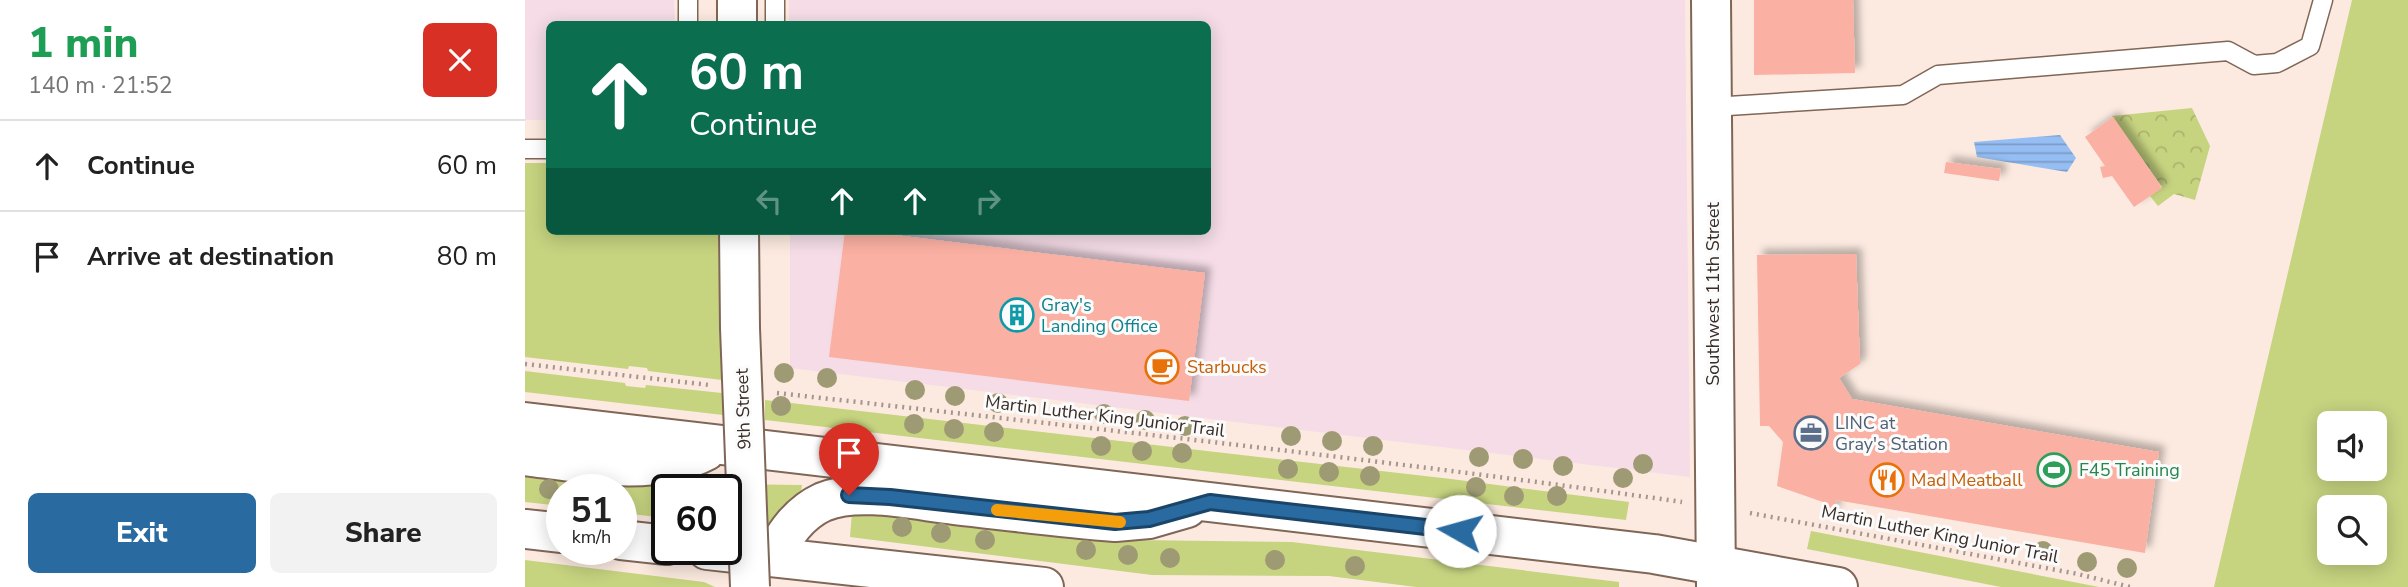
<!DOCTYPE html>
<meta charset="utf-8">
<style>
:root{--surface:#fff;--page:#f2f2f2;--text:#222;--muted:#767676;--line:#e0e0e0;--accent:#296aa0}
body{margin:0;font-family:"Nunito Sans",sans-serif;background:var(--page);color:var(--text);height:100vh;display:flex;flex-direction:column;font-size:26px;white-space:nowrap}
*{box-sizing:border-box;margin:0}
p{font-size:23px;color:var(--muted)}
.icon{flex:none;width:38px;height:38px;fill:none;stroke:currentColor;stroke-width:2;stroke-linecap:round;stroke-linejoin:round}
.map{position:relative;flex:1;overflow:hidden}
.sheet{display:flex;flex-direction:column;background:var(--surface);width:525px}
.sheet>*{flex:none}
.top-card{position:absolute;left:21px;top:21px;width:665px;height:214px;border-radius:10px;box-shadow:0 4px 18px #0003;background:#0b6e4f;color:#fff;overflow:hidden}
.tools{position:absolute;left:1792px;top:411px;display:grid;gap:14px}
.tools a{display:grid;place-items:center;width:70px;height:70px;border-radius:10px;background:var(--surface);box-shadow:0 4px 18px #0003;font-size:35px}
.speed{position:absolute;left:21px;top:474px;display:flex;gap:14px;font-size:35px;font-weight:700;text-align:center}
.speed>*{display:grid;place-content:center;width:91px;height:91px;border-radius:50%;background:var(--surface);box-shadow:0 4px 18px #0003;line-height:1}
.speed small{font-size:18px;font-weight:400}
.speed .limit{border:4px solid #111;border-radius:10px;background:#fff;color:#111}
.pin{position:absolute;display:grid;place-items:center;width:60px;height:60px;color:#fff;margin:-72px -30px;border-radius:50% 50% 50% 0;rotate:-45deg;box-shadow:0 0 7px #0007}
.pin .icon{rotate:45deg}
.me{position:absolute;width:77px;margin:-38px;rotate:277deg;stroke-linejoin:round;filter:drop-shadow(0 0 5px #0008)}
.turn{display:flex;align-items:center;gap:24px;height:147px;padding:0 28px;font-size:32px}
.turn .icon{width:91px;height:91px;stroke-width:2.5}
.turn b{display:block;font-size:49px;line-height:60px}
.lanes{display:flex;align-items:center;height:66px;padding:0 28px;background:#0003;justify-content:center;gap:35px;direction:ltr}
.lanes .off{opacity:.35}
.round{display:grid;place-items:center;flex:none;width:74px;height:74px;border-radius:10px;background:var(--page)}
.summary{display:flex;align-items:center;justify-content:space-between;height:119px;padding:0 28px}
h1{font-size:42px;font-weight:800;line-height:52px;color:#1e9e55}
.action{display:flex;gap:14px;margin-top:auto;padding:14px 28px}
.action a{flex:1;height:80px;border-radius:10px;background:var(--accent);color:#fff;font-size:28px;font-weight:800;line-height:80px;text-align:center}
.action a+a{background:var(--page);color:var(--text)}
ul{padding:0;list-style:none}
li{display:flex;align-items:center;gap:21px;height:91px;padding:0 28px;border-top:2px solid var(--line)}
li div{flex:1}
li b{display:block;font-size:26px}
li em{font-style:normal}
main{display:flex;flex:1;min-height:0}
.map>svg:first-child{display:block}
</style>
<main>
<section class="sheet">
<div class="summary"><div><h1>1 min</h1><p>140 m · 21:52</p></div><a class="round" style="background:#d93025;color:#fff"><svg class="icon" aria-label="close" viewBox="0 0 24 24"><path d="M6 6l12 12M18 6L6 18"/></svg></a></div>
<ul>
<li><svg class="icon" aria-label="ahead" viewBox="0 0 24 24"><path d="M12 20V5M6 11l6-6 6 6"/></svg><div><b>Continue</b></div><em>60 m</em></li>
<li><svg class="icon" aria-label="arrive" viewBox="0 0 24 24"><path d="M6 21V4h12l-3 4 3 4H6"/></svg><div><b>Arrive at destination</b></div><em>80 m</em></li>
</ul>
<div class="action"><a>Exit</a><a>Share</a></div>
</section>
<div class="map">
<svg width="1883" height="587" viewBox="0 0 1883 587">
<defs>
<pattern id="park-crowns" width="20" height="18" patternUnits="userSpaceOnUse" patternTransform="scale(1.75)"><rect width="20" height="18" fill="#c6d37f"/><path d="M2 6a3 3 0 1 1 6 0M12 15a3 3 0 1 1 6 0" fill="none" stroke="#abb56e"/></pattern>
<pattern id="water-rules" width="6" height="5" patternUnits="userSpaceOnUse" patternTransform="scale(1.75)"><rect width="6" height="5" fill="#95bef4"/><path d="M0 2.5h6" fill="none" stroke="#7b9bc6"/></pattern>
<filter id="shadow"><feDropShadow dx="6" dy="-6" stdDeviation="3.5" flood-color="#0004"/></filter>
</defs>
<rect width="100%" height="100%" fill="#fceae0"/>
<path fill="#f5dce7" d="M0,0H149L150,24H24V120H0Z
M264,0H1160L1165,477L265,368V231H682V24H264Z"/>
<path fill="#c6d37f" fill-rule="evenodd" d="M1827,0H1883V587H1689ZM1804,424H1850V469H1804ZM1804,508H1850V553H1804Z
M0,163H24V231H193L197,380L123,371L122,368L104,366L103,369L0,357Z
M0,371L100,383L101,386L120,388L121,385L197,393L198,415L0,392Z
M240,400L926,479L1104,502L1101,520L240,420Z
M0,469L118,483L277,485L275,500L242,529L201,525V490H142V518L96,513V490H37V506L0,502Z
M327,512L363,513L608,540L767,542L1094,582V587H891L804,576L627,575L325,537Z
M1286,531L1574,587H1476L1282,549Z
M0,560L179,582L190,587H0Z"/>
<path fill="url(#park-crowns)" d="M1667,108L1685,146L1670,200L1649,194L1633,206L1625,196L1637,187L1587,116Z"/>
<path fill="url(#water-rules)" d="M1535,135L1551,158L1542,172L1452,157L1449,142Z"/>
<path fill="#fab0a2" filter="url(#shadow)" d="M1229,0H1328L1330,73L1229,75Z
M1588,117L1637,188L1609,207L1587,176L1578,178L1575,167L1580,166L1560,137Z
M1421,162L1476,169L1474,181L1419,173Z
M320,231H337L680,273L664,401L304,357Z
M1331,254L1335,364L1314,378L1327,399L1634,452L1620,553L1311,500L1309,516L1298,502L1252,486L1258,442L1244,426H1235L1232,255Z"/>
<g fill="none" stroke-linecap="round" stroke-linejoin="round">
<defs>
<path id="service" d="M163,0V24
M250,24V0
M1187,107L1378,95L1413,75L1703,51L1729,65L1752,63L1785,46L1798,0
M0,149H24"/>
<path id="tertiary" d="M1186,0L1191,587"/>
<path id="secondary" d="M212,0V24"/>
<path id="primary" d="M0,422L1129,554L1313,587
M0,456C55,463 130,478 181,451
M0,529L37,533
M96,540L142,545
M182,550L519,587
M248,556C260,534 274,513 298,502C334,487 392,501 430,505C484,511 537,518 590,522L624,519L662,508"/>
</defs>
<use href="#service" stroke="#806657" stroke-width="21"/>
<use href="#tertiary" stroke="#806657" stroke-width="42"/>
<use href="#secondary" stroke="#806657" stroke-width="42"/>
<use href="#primary" stroke="#806657" stroke-width="42"/>
<path stroke="#a4958d" stroke-width="4.5" stroke-dasharray="2 5" stroke-linecap="butt" d="M0,364L184,385
M252,393C554,427 857,459 1157,502
M1225,513L1553,574L1605,587"/>
<use href="#service" stroke="#fff" stroke-width="18"/>
<use href="#tertiary" stroke="#fff" stroke-width="38"/>
<use href="#secondary" stroke="#fff" stroke-width="38"/>
<use href="#primary" stroke="#fff" stroke-width="38"/>
<defs>
<path id="secondary-bridge" d="M214,231L215,328L225,587"/>
</defs>
<use href="#secondary-bridge" stroke="#806657" stroke-width="42" stroke-linecap="butt"/>
<use href="#secondary-bridge" stroke="#fff" stroke-width="38"/>
</g>
<g fill="#9e9b74">
<circle cx="259" cy="373" r="10"/>
<circle cx="302" cy="378" r="10"/>
<circle cx="390" cy="390" r="10"/>
<circle cx="430" cy="396" r="10"/>
<circle cx="473" cy="403" r="10"/>
<circle cx="256" cy="406" r="10"/>
<circle cx="579" cy="414" r="10"/>
<circle cx="620" cy="420" r="10"/>
<circle cx="389" cy="424" r="10"/>
<circle cx="660" cy="426" r="10"/>
<circle cx="429" cy="429" r="10"/>
<circle cx="469" cy="432" r="10"/>
<circle cx="766" cy="436" r="10"/>
<circle cx="807" cy="441" r="10"/>
<circle cx="576" cy="446" r="10"/>
<circle cx="848" cy="446" r="10"/>
<circle cx="617" cy="451" r="10"/>
<circle cx="657" cy="453" r="10"/>
<circle cx="954" cy="457" r="10"/>
<circle cx="998" cy="459" r="10"/>
<circle cx="1118" cy="464" r="10"/>
<circle cx="1038" cy="466" r="10"/>
<circle cx="763" cy="469" r="10"/>
<circle cx="804" cy="472" r="10"/>
<circle cx="845" cy="476" r="10"/>
<circle cx="1098" cy="478" r="10"/>
<circle cx="951" cy="487" r="10"/>
<circle cx="24" cy="489" r="10"/>
<circle cx="989" cy="496" r="10"/>
<circle cx="1032" cy="496" r="10"/>
<circle cx="377" cy="527" r="10"/>
<circle cx="416" cy="533" r="10"/>
<circle cx="460" cy="540" r="10"/>
<circle cx="561" cy="550" r="10"/>
<circle cx="1518" cy="551" r="10"/>
<circle cx="603" cy="555" r="10"/>
<circle cx="645" cy="558" r="10"/>
<circle cx="750" cy="560" r="10"/>
<circle cx="1562" cy="562" r="10"/>
<circle cx="830" cy="566" r="10"/>
<circle cx="1602" cy="568" r="10"/>
</g>
<g fill="none" stroke-linecap="round" stroke-linejoin="round">
<defs>
<path id="route" d="M324,495L365,497L590,522L624,519L685,502L935,531"/>
</defs>
<use href="#route" stroke="#1b4568" stroke-width="18"/>
<use href="#route" stroke="#296aa0" stroke-width="12"/>
<path stroke="#f59e0b" stroke-width="12" d="M472,510L595,522"/>
</g>
<defs>
<symbol id="building-ring" viewBox="-11 -11 22 22"><circle r="9.5" fill="#fbfbfb" stroke="#0f9aa8" stroke-width="1.5"/><path d="M-4-6H4V6H1V3H-1V6H-4ZM-2.5-4.3h1.7v1.8h-1.7ZM.8-4.3h1.7v1.8H.8ZM-2.5-1h1.7V.8h-1.7ZM.8-1h1.7V.8H.8Z" fill="#0f9aa8"/></symbol>
<symbol id="cafe-ring" viewBox="-11 -11 22 22"><circle r="9.5" fill="#fbfbfb" stroke="#e8710a" stroke-width="1.5"/><path d="M-5.5-4.5H6V0H3Q3 3.5 0 3.5H-2.5Q-5.5 3.5-5.5 0ZM3-3.2v2h1.7v-2ZM-6 4.5H4V6H-6Z" fill="#e8710a"/></symbol>
<symbol id="office-ring" viewBox="-11 -11 22 22"><circle r="9.5" fill="#fbfbfb" stroke="#5c6f8a" stroke-width="1.5"/><path d="M-6-3h4V-5.5h4V-3h4V5H-6ZM-1-4.5V-3h2v-1.5ZM-6 0V1H6V0Z" fill="#5c6f8a"/></symbol>
<symbol id="stadium-ring" viewBox="-11 -11 22 22"><circle r="9.5" fill="#fbfbfb" stroke="#2e9e5b" stroke-width="1.5"/><path d="M0-5a6.5 5 0 1 0 0 10a6.5 5 0 1 0 0-10ZM-3.5-1.8h7v3.6h-7Z" fill="#2e9e5b"/></symbol>
<symbol id="restaurant-ring" viewBox="-11 -11 22 22"><circle r="9.5" fill="#fbfbfb" stroke="#e8710a" stroke-width="1.5"/><path d="M-5-6h1v4h1v-4h1v4h1v-4h1v5L-1.5 .5V6h-2V.5L-5-1ZM5-6V6H3V1.5H1.5Q1.5-4 5-6Z" fill="#e8710a"/></symbol>
</defs>
<g fill-rule="evenodd">
<use href="#building-ring" x="473" y="296" width="38" height="38"/>
<use href="#cafe-ring" x="618" y="348" width="38" height="38"/>
<use href="#office-ring" x="1267" y="414" width="38" height="38"/>
<use href="#stadium-ring" x="1510" y="451" width="38" height="38"/>
<use href="#restaurant-ring" x="1343" y="461" width="38" height="38"/>
</g>
<g text-anchor="middle" dominant-baseline="central" stroke-width="6" stroke-linejoin="round" paint-order="stroke">
<g font-size="18" fill="#392d27" stroke="#fbfbfb">
<text transform="translate(1188 294) rotate(-90)">Southwest 11th Street</text>
<text transform="translate(218 409) rotate(-92)">9th Street</text>
<text transform="translate(580 416) rotate(7)">Martin Luther King Junior Trail</text>
<text transform="translate(1415 534) rotate(11)">Martin Luther King Junior Trail</text>
</g>
<g font-size="18" fill="#0d838f" stroke="#fbfbfb" text-anchor="start">
<text x="516" y="305">Gray's<tspan x="516" dy="21">Landing Office</tspan></text>
</g>
<g font-size="18" fill="#c56008" stroke="#fbfbfb" text-anchor="start">
<text x="662" y="367">Starbucks</text>
<text x="1386" y="480">Mad Meatball</text>
</g>
<g font-size="18" fill="#4e5e75" stroke="#fbfbfb" text-anchor="start">
<text x="1310" y="423">LINC at<tspan x="1310" dy="21">Gray's Station</tspan></text>
</g>
<g font-size="18" fill="#27864d" stroke="#fbfbfb" text-anchor="start">
<text x="1554" y="470">F45 Training</text>
</g>
</g>
</svg>
<div class="tools">
<a><svg class="icon" aria-label="sound" viewBox="0 0 24 24"><path d="M4 9h4l5-4v14l-5-4H4zM17 9q2 3 0 6"/></svg></a>
<a><svg class="icon" aria-label="search" viewBox="0 0 24 24"><circle cx="10" cy="10" r="6"/><path d="M15 15l6 6"/></svg></a>
</div>
<div class="speed"><div>51<small>km/h</small></div><div class="limit">60</div></div>
<div class="pin" style="left:324px;top:495px;background:#d93025"><svg class="icon" aria-label="arrive" viewBox="0 0 24 24"><path d="M6 21V4h12l-3 4 3 4H6"/></svg></div>
<svg class="me" style="left:935px;top:531px" viewBox="-20 -20 40 40"><circle r="19" fill="#fff"/><path d="M0-13L10 11 0 6-10 11z" fill="#296aa0"/></svg>
<div class="top-card">
<div class="turn"><svg class="icon" aria-label="ahead" viewBox="0 0 24 24"><path d="M12 20V5M6 11l6-6 6 6"/></svg><div><b>60 m</b>Continue</div></div>
<div class="lanes"><svg class="icon off" aria-label="left" viewBox="0 0 24 24"><path d="M17 20v-9H6M10 6l-5 5 5 5"/></svg><svg class="icon" aria-label="ahead" viewBox="0 0 24 24"><path d="M12 20V5M6 11l6-6 6 6"/></svg><svg class="icon" aria-label="ahead" viewBox="0 0 24 24"><path d="M12 20V5M6 11l6-6 6 6"/></svg><svg class="icon off" aria-label="right" viewBox="0 0 24 24"><path d="M7 20v-9h11M14 6l5 5-5 5"/></svg></div>
</div>
</div>
</main>
